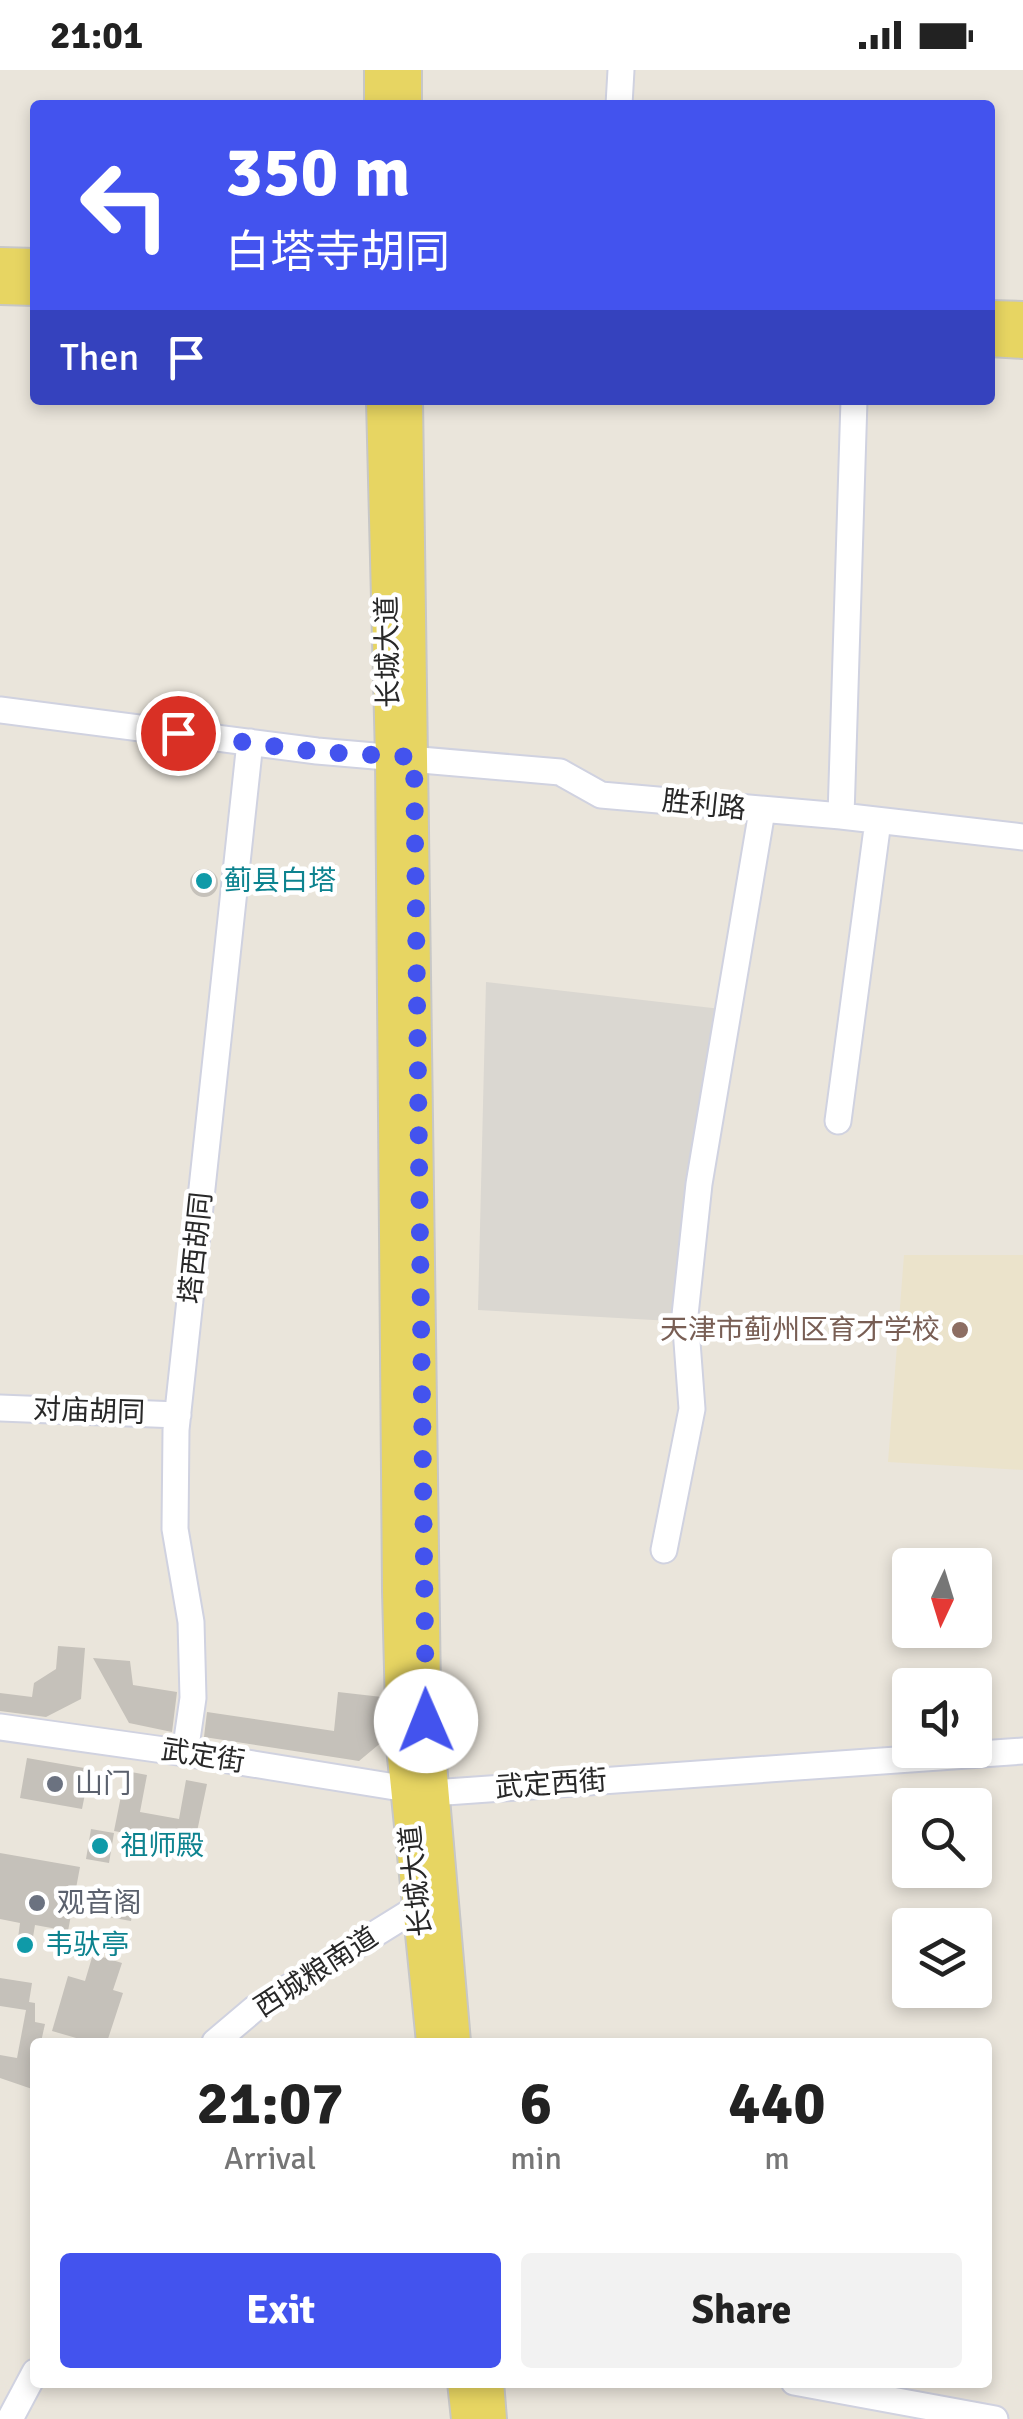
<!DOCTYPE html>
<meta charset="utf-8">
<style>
:root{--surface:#fff;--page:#f2f2f2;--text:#222;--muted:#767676;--accent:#4353ee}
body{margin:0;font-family:Signika,"Noto Sans SC",sans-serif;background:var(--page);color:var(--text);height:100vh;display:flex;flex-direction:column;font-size:38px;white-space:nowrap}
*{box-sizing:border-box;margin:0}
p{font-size:32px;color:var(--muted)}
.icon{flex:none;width:55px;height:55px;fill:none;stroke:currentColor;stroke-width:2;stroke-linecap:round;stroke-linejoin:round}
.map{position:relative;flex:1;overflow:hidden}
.drawer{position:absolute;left:30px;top:1968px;width:962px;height:350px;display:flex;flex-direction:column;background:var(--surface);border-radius:10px;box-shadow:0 5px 15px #0003}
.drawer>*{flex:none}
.guide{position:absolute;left:30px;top:30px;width:965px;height:305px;border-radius:10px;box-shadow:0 5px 15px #0003;background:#4353ee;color:#fff;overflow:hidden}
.needle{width:65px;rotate:184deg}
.controls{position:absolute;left:892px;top:1478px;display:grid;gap:20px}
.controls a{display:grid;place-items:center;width:100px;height:100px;border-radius:10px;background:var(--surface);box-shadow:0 5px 15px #0003;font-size:50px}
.pin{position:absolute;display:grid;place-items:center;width:85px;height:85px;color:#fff;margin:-42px;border:5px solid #fff;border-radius:50%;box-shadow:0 2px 10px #0007}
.me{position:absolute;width:110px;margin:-55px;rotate:359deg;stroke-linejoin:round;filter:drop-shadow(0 0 8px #0008)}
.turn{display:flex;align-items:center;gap:35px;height:210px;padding:0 30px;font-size:45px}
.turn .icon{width:130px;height:130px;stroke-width:2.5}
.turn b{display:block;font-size:70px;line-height:85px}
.then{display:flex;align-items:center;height:95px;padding:0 30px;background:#0003;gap:20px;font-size:38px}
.eta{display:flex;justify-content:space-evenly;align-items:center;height:170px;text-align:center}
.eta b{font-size:60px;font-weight:800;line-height:70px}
.cta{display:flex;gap:20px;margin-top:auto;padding:20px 30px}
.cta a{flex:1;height:115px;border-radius:10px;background:var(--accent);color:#fff;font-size:40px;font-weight:800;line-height:115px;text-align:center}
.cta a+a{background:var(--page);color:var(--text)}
.status{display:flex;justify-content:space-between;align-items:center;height:70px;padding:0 50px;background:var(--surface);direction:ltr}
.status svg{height:28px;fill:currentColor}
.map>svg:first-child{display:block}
</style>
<div class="status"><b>21:01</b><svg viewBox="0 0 49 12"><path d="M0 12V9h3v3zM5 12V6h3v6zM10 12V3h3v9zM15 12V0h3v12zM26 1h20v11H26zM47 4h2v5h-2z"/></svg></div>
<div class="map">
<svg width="1023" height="2349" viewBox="0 0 1023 2349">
<rect width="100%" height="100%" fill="#eae5db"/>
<path fill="#ebe3cb" d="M904,1185H1023V1400L888,1392Z"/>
<path fill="#dad7d1" d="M486,912L721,939L671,1251L478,1240Z"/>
<path fill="#c5c1ba" d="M190 813a14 14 0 1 1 28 0a14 14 0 1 1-28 0Z
M58,1576L85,1578L81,1629L46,1647L0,1641V1623L32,1627L34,1613L56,1599Z
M93,1588L130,1591L133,1615L177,1622L172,1662L129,1653Z
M338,1622L382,1627L383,1671L359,1691L204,1667L207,1642L334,1661Z
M27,1688L90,1699L82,1739L20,1728Z
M126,1701L147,1705L140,1742L179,1749L186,1710L207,1714L194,1776L114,1761Z
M91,1759L114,1763L109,1793L86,1789Z
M0,1783L80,1797L68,1861L35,1855L31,1879L20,1881L17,1876L20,1853L0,1849Z
M106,1824L135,1829L131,1851L102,1846Z
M93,1884L122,1893L113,1920L123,1923L107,1972H90L52,1961L68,1906L85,1911Z
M0,1908L32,1913L29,1932L35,1933V1952L45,1954L41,1972H35V2020L0,2008V1985L17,1988L26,1940L0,1936Z"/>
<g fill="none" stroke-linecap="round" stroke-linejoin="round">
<defs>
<path id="minor" d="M619,35L621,0
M0,640L317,681L560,702L601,725L841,746L1023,767
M841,746L854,330
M838,1051L878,751
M0,1338L178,1345
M664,1480L692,1339L685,1245L699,1114L762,741
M0,1657L185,1683L432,1723L1023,1681
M185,1683L193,1628L191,1552L175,1459L176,1360L250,672
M215,1972L254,1939L420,1836
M794,2312L995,2349
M10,2349L35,2302"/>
<path id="major" d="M380,0V35
M406,0V35
M0,193L35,194
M0,219L35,220
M990,246L1023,247
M990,271L1023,273
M382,330L391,687L398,1521L402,1677L432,1972
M407,330L425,1624L455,1972
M463,2312L467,2349
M488,2312L491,2349"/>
</defs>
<use href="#minor" stroke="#d0d2e0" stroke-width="29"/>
<use href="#major" stroke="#c7c7c7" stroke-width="34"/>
<use href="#minor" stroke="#fff" stroke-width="25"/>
<use href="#major" stroke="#e7d562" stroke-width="30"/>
</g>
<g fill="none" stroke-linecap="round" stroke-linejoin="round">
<path stroke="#4353ee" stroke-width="18" stroke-dasharray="0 32.4" d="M178,663L317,682L414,687L426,1651"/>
</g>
<g fill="#0f9aa8" stroke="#fff" stroke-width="4">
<circle cx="204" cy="811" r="10"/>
<circle cx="100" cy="1776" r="10"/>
<circle cx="25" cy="1875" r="10"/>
</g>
<circle fill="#8d6e63" stroke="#fff" stroke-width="4" cx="960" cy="1260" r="10"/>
<g fill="#6b7280" stroke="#fff" stroke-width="4">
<circle cx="55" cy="1714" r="10"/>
<circle cx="37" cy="1833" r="10"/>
</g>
<g text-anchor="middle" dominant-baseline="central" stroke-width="9" stroke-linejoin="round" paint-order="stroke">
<g font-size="28" fill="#282828" stroke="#fff">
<text transform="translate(388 582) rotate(-91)">长城大道</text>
<text transform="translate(704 735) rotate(6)">胜利路</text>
<text transform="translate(196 1178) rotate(-84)">塔西胡同</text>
<text transform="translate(89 1341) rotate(2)">对庙胡同</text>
<text transform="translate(203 1686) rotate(9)">武定街</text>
<text transform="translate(551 1714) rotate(-4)">武定西街</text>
<text transform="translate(416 1811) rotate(-96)">长城大道</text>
<text transform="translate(316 1902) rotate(-33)">西城粮南道</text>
</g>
<g font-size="28" fill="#0d838f" stroke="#fff" text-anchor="start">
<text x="224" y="811">蓟县白塔</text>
<text x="120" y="1776">祖师殿</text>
<text x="45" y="1875">韦驮亭</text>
</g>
<g font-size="28" fill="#785e54" stroke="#fff" text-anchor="end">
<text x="940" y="1260">天津市蓟州区育才学校</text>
</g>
<g font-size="28" fill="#5b616d" stroke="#fff" text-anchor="start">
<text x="75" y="1714">山门</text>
<text x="57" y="1833">观音阁</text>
</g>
</g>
</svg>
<div class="controls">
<a><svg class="needle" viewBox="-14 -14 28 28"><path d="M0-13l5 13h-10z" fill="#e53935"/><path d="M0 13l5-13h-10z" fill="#767676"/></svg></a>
<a><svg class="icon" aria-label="sound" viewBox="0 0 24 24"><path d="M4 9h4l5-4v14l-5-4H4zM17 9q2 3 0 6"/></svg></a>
<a><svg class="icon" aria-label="search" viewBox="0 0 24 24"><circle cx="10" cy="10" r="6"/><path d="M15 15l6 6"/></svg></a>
<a><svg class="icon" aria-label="layers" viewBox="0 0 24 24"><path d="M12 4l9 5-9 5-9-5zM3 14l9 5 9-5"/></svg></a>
</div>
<div class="pin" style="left:178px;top:663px;background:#d93025"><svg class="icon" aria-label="arrive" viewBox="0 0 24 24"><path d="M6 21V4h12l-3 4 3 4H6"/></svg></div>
<svg class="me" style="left:426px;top:1651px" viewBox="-20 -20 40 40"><circle r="19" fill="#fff"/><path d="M0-13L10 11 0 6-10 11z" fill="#4353ee"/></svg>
<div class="guide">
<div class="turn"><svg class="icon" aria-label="left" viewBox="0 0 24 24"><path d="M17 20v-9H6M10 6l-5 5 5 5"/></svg><div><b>350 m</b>白塔寺胡同</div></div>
<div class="then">Then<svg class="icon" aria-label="arrive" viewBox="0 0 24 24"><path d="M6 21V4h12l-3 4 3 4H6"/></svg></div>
</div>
<section class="drawer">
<div class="eta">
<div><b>21:07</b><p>Arrival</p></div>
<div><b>6</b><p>min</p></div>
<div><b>440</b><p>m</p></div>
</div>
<div class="cta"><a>Exit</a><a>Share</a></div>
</section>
</div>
